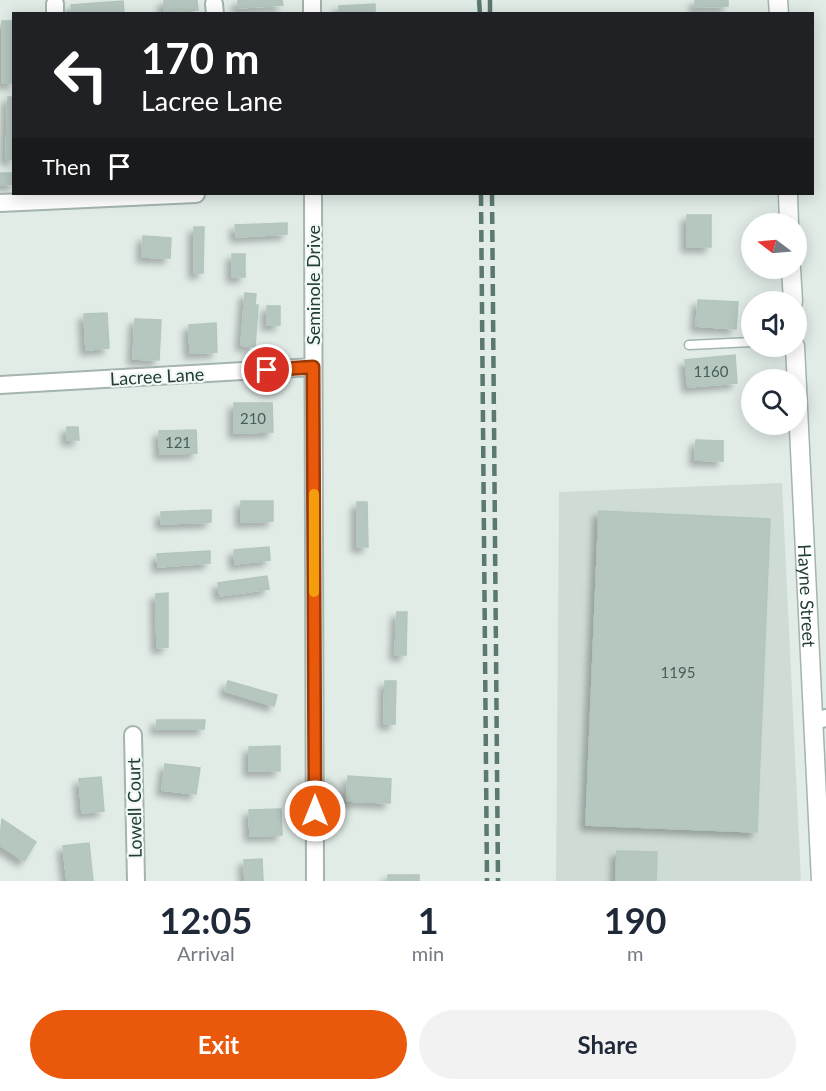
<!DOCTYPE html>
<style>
:root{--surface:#fff;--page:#f2f2f3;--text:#1f2937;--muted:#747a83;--accent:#ea580c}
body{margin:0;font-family:Lato,sans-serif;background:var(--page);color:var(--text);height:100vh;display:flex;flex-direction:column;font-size:22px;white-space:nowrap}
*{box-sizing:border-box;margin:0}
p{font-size:20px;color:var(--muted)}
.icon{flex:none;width:33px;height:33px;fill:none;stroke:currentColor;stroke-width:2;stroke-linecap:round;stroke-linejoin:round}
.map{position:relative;height:881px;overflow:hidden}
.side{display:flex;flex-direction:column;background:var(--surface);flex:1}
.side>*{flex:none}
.hud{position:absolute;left:12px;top:12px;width:802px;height:183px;border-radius:0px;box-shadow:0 3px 15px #0003;background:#202124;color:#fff;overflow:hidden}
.needle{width:39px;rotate:286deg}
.fabs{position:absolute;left:741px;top:213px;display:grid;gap:12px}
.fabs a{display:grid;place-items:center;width:66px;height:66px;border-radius:50%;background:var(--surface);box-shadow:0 3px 15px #0003;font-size:30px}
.pin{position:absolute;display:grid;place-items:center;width:51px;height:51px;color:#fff;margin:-26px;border:3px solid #fff;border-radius:50%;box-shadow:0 2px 6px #0007}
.me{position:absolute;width:66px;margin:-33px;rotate:0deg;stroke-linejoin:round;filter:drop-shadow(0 0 4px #0008)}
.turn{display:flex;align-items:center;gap:21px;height:126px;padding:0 30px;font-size:27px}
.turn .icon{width:78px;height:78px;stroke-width:2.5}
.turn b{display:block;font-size:42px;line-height:51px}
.then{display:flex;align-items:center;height:57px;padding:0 30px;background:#0003;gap:12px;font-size:22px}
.eta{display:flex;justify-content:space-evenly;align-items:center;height:102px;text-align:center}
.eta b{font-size:36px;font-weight:700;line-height:42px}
.action{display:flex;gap:12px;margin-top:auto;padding:12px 30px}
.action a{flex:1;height:69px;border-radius:36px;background:var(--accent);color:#fff;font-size:24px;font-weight:700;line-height:69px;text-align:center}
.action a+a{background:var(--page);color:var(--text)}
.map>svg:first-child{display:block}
</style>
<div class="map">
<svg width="826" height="881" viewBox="0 0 826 881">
<defs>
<filter id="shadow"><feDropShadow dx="-5.5" dy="5.5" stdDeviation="3" flood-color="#0004"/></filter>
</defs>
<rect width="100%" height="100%" fill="#e1ece7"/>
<path fill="#cfdcd6" d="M782,483L801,881H556L559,492Z"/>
<path fill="#b6c7c0" stroke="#b3c6be" stroke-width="1.5" filter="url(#shadow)" d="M164,0H197L198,10L164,11Z
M238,0H282L283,5L238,8Z
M695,0H728V6L695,7Z
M123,1L124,14H72L71,5Z
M375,4V14H339V6Z
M2,21H14V83H2Z
M8,97H14V159H6Z
M0,173H14V184L0,185Z
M687,215H711V247H687Z
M287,223V234L236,237L235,225Z
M194,227H204L203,273H194Z
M143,236L171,238L170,258L142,257Z
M232,254H245V277H232Z
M245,293L256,294L255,305H258L255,347L241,345Z
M698,300L738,302L736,329L696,326Z
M267,306H280V325H267Z
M107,313L109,348L86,350L84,314Z
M135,319L161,320L159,360L133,359Z
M216,323L217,352L190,353L189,325Z
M735,355L737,383L688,387L685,360Z
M234,403H272L273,432L234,433Z
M67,427H78L79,440H67Z
M196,430L197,453L160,454L159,431Z
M696,440L723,441V461L695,460Z
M241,501H273V521L241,522Z
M357,502H367L368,547H357Z
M211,510V522L161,524V512Z
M599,511L770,519L757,832L586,825Z
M269,547L270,560L235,564L234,550Z
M210,551V563L158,567L157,554Z
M267,576L269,589L220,596L218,583Z
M168,593V647L157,648L156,594Z
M397,612H407L406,655H395Z
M228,681L277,695L274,706L225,691Z
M385,681H396L395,724H384Z
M157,720H205L204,729H156Z
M280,746V771H249V747Z
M165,764L200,768L196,794L162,790Z
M348,776L391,779L390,803L347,801Z
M101,777L104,811L82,813L79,779Z
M281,809L282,835L250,836L249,810Z
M2,819L36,842L24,861L0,845Z
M89,843L93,881H67L63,846Z
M617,851L657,852L656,881H616Z
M262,859L263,881H245L244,860Z
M388,875H419V881H388Z"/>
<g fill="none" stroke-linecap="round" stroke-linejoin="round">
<defs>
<path id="service" d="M689,345L752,342"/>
<path id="minor" d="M312,0V14
M214,4L215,14
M55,14V4
M313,194L315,881
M0,203L196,194
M0,385L313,367
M813,721L826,718
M133,735L136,881"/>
<g id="tertiary">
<path d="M778,0L779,14"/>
<path d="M788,194L789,224"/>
<path d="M791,268L793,302"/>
<path id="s1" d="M795,346L821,881"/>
</g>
</defs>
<use href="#service" stroke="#a4b4ae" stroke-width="11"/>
<use href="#minor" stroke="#a4b4ae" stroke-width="20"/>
<use href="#tertiary" stroke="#a4b4ae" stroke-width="21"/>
<use href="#service" stroke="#fff" stroke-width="8"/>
<use href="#minor" stroke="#fff" stroke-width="16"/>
<use href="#tertiary" stroke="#fff" stroke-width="18"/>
<path stroke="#5b7971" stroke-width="4.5" stroke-dasharray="12 6" stroke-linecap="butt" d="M479,0L480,14
M490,0V14
M481,194L487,881
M492,194L498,881"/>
</g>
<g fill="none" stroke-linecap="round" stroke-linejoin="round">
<defs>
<path id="route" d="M267,370L313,367L315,811"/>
</defs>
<use href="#route" stroke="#983908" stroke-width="15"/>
<use href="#route" stroke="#ea580c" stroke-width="10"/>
<path stroke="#f59e0b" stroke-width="10" d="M314,494V592"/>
</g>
<g text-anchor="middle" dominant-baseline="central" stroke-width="4.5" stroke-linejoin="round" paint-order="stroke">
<g font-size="15" fill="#466058">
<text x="711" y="371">1160</text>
<text x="253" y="418">210</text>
<text x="178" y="442">121</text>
<text x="678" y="672">1195</text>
</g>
<g font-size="18" fill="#213d36" stroke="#f1f8f5">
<text transform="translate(313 285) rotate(-90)">Seminole Drive</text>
<text transform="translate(157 376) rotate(-3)">Lacree Lane</text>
<text stroke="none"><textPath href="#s1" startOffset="250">Hayne Street</textPath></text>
<text transform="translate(134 808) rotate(-91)">Lowell Court</text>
</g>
</g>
</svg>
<div class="fabs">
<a><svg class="needle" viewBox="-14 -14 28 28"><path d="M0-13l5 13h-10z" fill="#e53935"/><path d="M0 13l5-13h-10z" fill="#747a83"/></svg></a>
<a><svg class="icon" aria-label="sound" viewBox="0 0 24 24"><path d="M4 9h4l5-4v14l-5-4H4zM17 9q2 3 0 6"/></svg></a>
<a><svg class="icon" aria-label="search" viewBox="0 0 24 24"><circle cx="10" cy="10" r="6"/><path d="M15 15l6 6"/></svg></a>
</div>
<div class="pin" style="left:267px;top:370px;background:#d93025"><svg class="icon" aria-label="arrive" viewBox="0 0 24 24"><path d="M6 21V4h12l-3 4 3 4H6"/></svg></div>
<svg class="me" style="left:315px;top:811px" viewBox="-20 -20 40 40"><circle r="17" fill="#ea580c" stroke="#fff" stroke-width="3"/><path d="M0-11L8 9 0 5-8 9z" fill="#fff"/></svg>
<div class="hud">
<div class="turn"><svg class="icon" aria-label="left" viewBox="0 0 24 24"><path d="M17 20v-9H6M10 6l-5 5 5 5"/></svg><div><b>170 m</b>Lacree Lane</div></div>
<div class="then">Then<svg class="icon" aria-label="arrive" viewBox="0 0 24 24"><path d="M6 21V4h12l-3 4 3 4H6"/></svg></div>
</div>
</div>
<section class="side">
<div class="eta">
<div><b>12:05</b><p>Arrival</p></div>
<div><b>1</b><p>min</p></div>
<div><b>190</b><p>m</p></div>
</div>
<div class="action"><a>Exit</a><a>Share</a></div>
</section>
